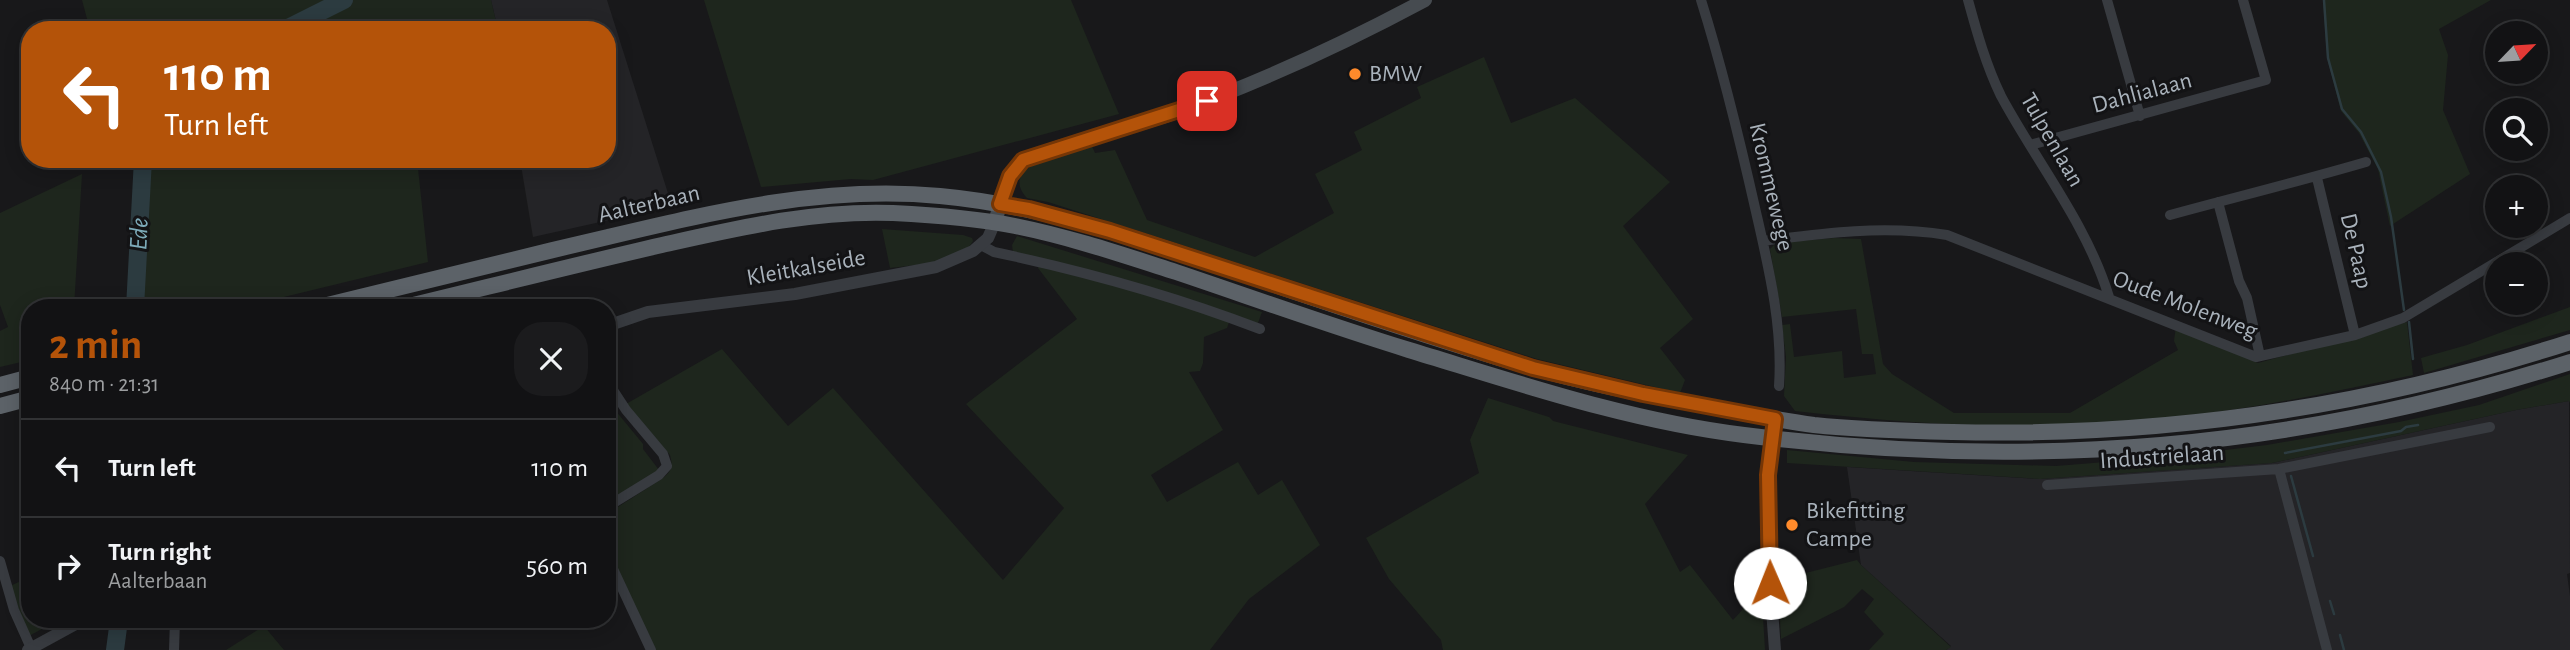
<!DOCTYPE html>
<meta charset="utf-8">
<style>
:root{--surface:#121214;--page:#1b1b1d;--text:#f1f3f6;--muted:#9c9ea0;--line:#313234;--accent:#b45309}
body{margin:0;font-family:"Alegreya Sans",sans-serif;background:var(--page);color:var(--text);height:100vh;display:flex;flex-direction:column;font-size:26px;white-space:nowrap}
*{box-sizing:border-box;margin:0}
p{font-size:23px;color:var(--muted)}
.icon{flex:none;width:38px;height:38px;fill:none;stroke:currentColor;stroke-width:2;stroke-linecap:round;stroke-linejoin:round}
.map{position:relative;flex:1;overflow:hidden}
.drawer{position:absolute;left:21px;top:299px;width:595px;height:329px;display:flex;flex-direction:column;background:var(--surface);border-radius:28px;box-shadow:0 4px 18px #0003,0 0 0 2px var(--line)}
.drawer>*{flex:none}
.hud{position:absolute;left:21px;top:21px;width:595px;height:147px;border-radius:28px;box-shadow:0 4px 18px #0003,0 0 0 2px var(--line);background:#b45309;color:#fff;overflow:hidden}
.needle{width:46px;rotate:65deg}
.buttons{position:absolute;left:2485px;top:21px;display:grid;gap:14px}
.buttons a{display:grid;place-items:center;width:63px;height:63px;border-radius:50%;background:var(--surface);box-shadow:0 4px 18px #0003,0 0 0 2px var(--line);font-size:35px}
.pin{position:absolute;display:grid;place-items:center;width:60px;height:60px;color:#fff;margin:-30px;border-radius:14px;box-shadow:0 4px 10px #0006}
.me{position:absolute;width:77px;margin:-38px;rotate:359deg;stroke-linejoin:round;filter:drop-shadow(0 0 5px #0008)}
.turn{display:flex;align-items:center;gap:24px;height:147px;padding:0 28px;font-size:32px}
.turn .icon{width:91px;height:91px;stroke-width:2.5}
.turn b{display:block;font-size:49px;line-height:60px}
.round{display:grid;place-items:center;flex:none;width:74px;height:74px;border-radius:28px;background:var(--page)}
.summary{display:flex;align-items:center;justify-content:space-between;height:119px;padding:0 28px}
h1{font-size:42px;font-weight:700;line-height:52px;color:var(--accent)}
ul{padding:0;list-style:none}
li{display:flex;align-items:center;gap:21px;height:98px;padding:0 28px;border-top:2px solid var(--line)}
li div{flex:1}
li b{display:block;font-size:26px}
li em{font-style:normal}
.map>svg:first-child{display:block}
</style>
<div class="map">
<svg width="2570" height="650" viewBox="0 0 2570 650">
<rect width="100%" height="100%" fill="#18181a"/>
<path fill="#242427" d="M491,0H607L672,206L533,237L520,159H607V30H498Z
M2569,401L2570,573L2567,574L2570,596V650H1946L1951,646L1861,565L1847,467L2040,479L2272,463L2516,410Z"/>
<path fill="#1e261d" d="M82,0H491L498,30H90Z
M704,0H1071L1119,114L873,180L851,179L761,187Z
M2323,0H2491L2439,29L2448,55L2443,110L2470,174L2390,226L2378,169L2359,133L2341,111L2327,58Z
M1484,57L1511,123L1575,98L1670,182L1623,226L1693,319L1660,348L1685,380L1680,393L1537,359L1048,202L1027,198C996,165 1071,150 1091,144L1095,153L1115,150L1147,220L1255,257L1334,213L1315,174L1362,150L1354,132L1421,98L1417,87Z
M140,159H417L428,262L239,308H131Z
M82,174L74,308H30V360L0,367V331L8,327L0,305V213Z
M882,229L963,235L972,238L973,241C960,264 913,265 890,268Z
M1017,236L1262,312L1258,323L1231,316L1227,328L1204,337L1203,363L1200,371L1189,372L1223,430L1151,475L1167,502L1238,462L1258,495L1282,480L1320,545L1249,599L1210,650H654L607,549V514L663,478C672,471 673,466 670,455L626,404L722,349L788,426L833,388L1003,580L1064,508L966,404L1077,319L1038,268L1040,258L1013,252L1012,245Z
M1835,238L1861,239L1883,364L1892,374L1954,413H2070L2178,350L2174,341L2176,326L2258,363L2407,322L2413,375C2306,398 2198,420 2087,425C1990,429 1892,422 1795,411L1784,396L1786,357L1782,325L1790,324L1794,357L1842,351L1844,378L1876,374L1873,354H1862L1856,309L1782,317L1770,249L1776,243Z
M2570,307V330L2424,373L2421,358L2467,345Z
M2570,374V403L2569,401L2516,410L2272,463L2040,479L1787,463V450L1914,462L2056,466L2167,457L2267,445L2399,422L2479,405Z
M1488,398L1549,417L1553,421L1688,455L1645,504L1680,572L1690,565L1733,620C1751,602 1755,591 1755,566H1760L1765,650H1443L1441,640L1389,579L1366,538L1479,473L1470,440Z
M615,410L643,444V449L659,470L607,504V415Z
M1857,560L1861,565L1951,647L1946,650H1869L1884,634L1864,612L1874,599L1862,589L1844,607L1781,639L1778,580Z
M30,577V620H49L51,624L29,636L10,586Z
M264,626L284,650H226Z"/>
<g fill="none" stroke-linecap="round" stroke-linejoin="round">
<path stroke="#2c3b40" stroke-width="2.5" d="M2324,0L2328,58L2342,109L2361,132L2381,172L2391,217L2404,310
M2409,322L2413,359
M2285,453L2401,431L2406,427L2418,425
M2291,476L2313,556
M2330,601L2334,614
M2340,635L2344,650"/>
<path stroke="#2c3b40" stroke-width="18" d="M284,30L344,0
M135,308L143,159
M115,650L119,620"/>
<path stroke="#383b40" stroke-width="10" d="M1701,0C1723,70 1740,141 1756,212C1769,269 1783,327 1779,386
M1968,0C1977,33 1986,65 2001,96C2037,163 2087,224 2109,297
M2107,0L2140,116
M2030,145L2266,80L2243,0
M2317,178L2355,335
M2218,202L2239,281L2247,298L2260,356
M2170,215C2236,197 2301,181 2366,162
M1763,241C1824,233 1885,225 1947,235L2256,357L2355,335L2403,318L2570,218
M981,245L994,252C1084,271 1174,296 1260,329
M607,381L626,410L663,454L667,466L659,475L607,507
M2279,469L2327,650
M2047,485L2279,469L2490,427
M607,556L651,650
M0,561L14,610L31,648
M174,650L175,620"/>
<path stroke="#383b40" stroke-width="12" d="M607,326L648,312L795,294L936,267L973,251L988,238L995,222
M1773,437L1768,489L1770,583L1775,650
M28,650L83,620"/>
<path stroke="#464b50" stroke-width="14" d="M995,222C1002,200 1005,177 1023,160C1070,140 1123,131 1171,114C1259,83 1343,44 1425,0"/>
<path stroke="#5c6268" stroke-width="16" d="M315,308C412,284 510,260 608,237C718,211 827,185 940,196C1037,205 1129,236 1221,267C1323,301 1426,337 1530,367C1586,383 1643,394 1700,405C1738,412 1776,420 1814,425C1860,430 1907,431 1953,432C2163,437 2370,407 2570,342
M401,308C488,287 575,265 662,245C738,228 814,210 893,213C934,215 975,218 1015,226C1070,237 1123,255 1176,272C1253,298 1331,326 1409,350C1518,383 1629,421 1744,435C2031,471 2293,450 2570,362
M0,385L30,377
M0,406L30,398"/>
</g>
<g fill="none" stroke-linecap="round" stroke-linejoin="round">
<defs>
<path id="route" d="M1207,101L1023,160L1010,176L1000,204L1029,209L1110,231L1533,368L1643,394L1775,419L1768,475L1770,583"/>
</defs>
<use href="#route" stroke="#753606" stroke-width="18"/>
<use href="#route" stroke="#b45309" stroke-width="12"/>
</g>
<g fill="#ff8a2b" stroke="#131315" stroke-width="2.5">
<circle cx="1355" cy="74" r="7"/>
<circle cx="1792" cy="525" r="7"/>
</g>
<g text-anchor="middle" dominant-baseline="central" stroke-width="6" stroke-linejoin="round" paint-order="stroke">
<g font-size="24" fill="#a9b2bb" stroke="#131315" text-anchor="start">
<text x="1369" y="74">BMW</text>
<text x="1806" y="511">Bikefitting<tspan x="1806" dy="28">Campe</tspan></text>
</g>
<g font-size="24" fill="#a9b2bb" stroke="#131315">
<text transform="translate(2142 93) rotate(-15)">Dahlialaan</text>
<text transform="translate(2052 140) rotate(60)">Tulpenlaan</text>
<text transform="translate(1771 187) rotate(77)">Krommewege</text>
<text transform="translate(649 204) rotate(-13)">Aalterbaan</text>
<text transform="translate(2356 251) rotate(77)">De Paap</text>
<text transform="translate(806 268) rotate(-10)">Kleitkalseide</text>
<text transform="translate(2185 305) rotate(21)">Oude Molenweg</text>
<text transform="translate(2162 457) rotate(-4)">Industrielaan</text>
</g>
<g font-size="26" font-style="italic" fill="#7daab9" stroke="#131315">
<text transform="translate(139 234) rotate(-87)">Ede</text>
</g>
</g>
</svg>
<div class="buttons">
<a><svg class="needle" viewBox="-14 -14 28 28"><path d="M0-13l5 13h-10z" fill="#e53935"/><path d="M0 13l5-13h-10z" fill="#9c9ea0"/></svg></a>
<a><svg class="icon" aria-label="search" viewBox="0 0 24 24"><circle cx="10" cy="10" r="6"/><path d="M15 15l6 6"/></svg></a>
<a>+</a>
<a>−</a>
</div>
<div class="pin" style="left:1207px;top:101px;background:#d93025"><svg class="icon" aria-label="arrive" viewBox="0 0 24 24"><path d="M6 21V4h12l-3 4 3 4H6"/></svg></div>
<svg class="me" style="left:1770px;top:583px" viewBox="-20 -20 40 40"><circle r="19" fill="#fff"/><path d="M0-13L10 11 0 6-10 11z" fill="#b45309"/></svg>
<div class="hud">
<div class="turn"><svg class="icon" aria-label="left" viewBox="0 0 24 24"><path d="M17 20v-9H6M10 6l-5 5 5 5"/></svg><div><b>110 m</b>Turn left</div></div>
</div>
<section class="drawer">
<div class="summary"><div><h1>2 min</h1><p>840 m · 21:31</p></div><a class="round"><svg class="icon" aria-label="close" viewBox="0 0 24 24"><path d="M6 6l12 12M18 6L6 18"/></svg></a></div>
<ul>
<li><svg class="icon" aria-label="left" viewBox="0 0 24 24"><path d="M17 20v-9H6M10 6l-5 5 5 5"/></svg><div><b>Turn left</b></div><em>110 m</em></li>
<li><svg class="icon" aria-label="right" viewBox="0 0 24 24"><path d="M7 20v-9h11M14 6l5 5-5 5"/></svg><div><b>Turn right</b><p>Aalterbaan</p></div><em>560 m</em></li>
</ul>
</section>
</div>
